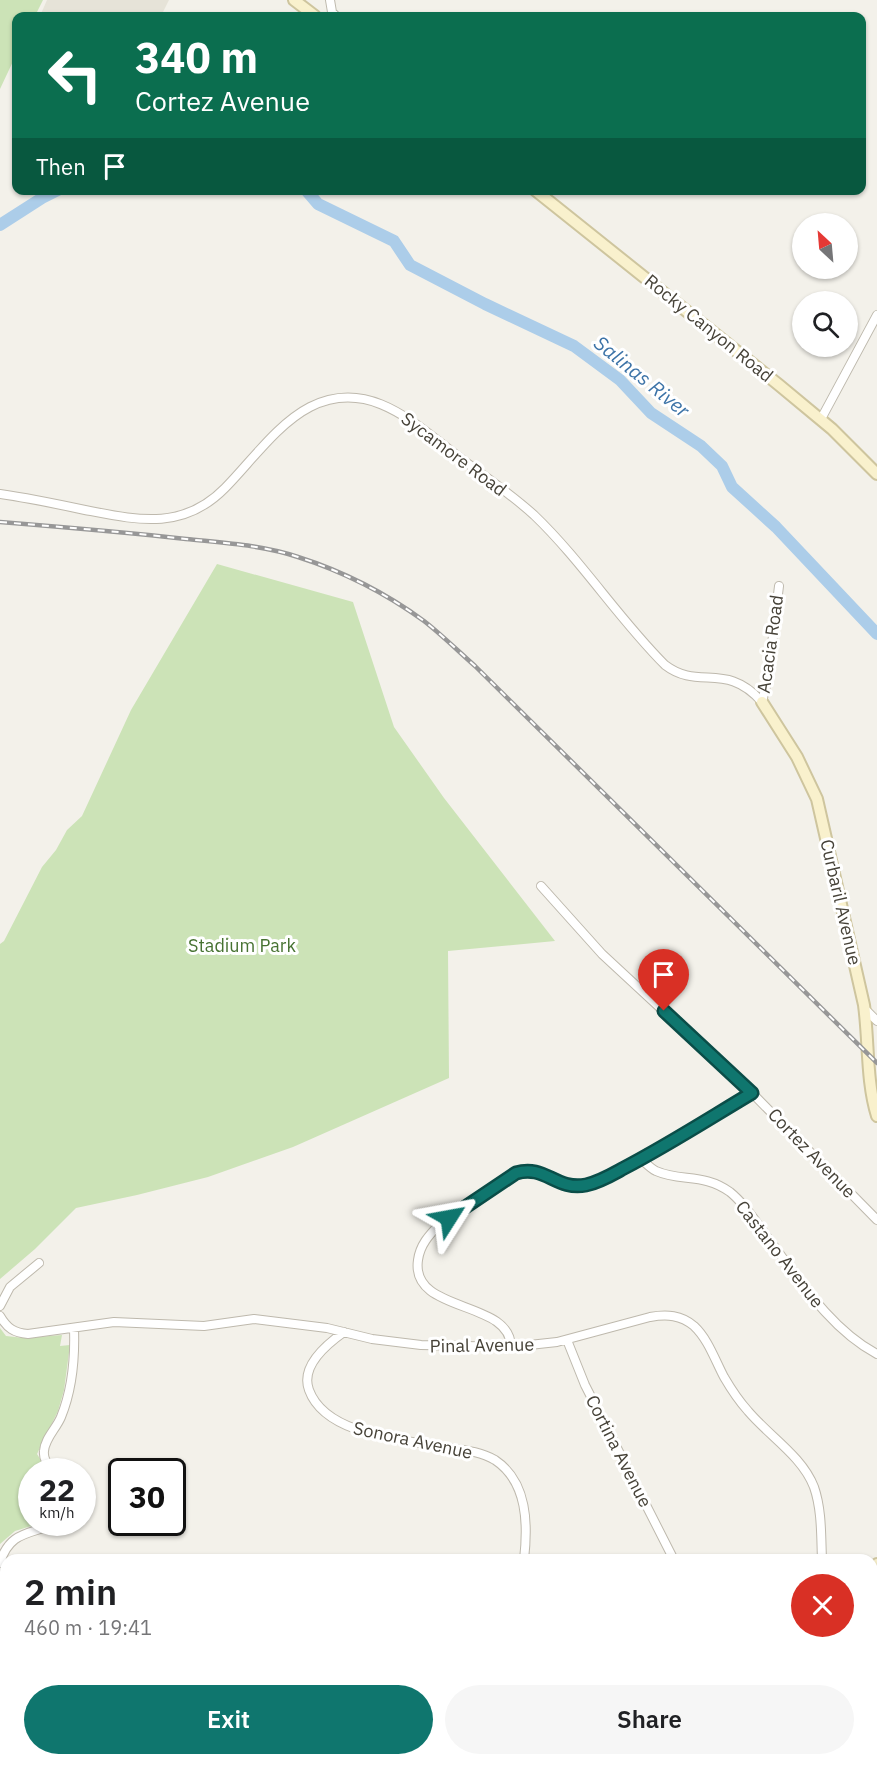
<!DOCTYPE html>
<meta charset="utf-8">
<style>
:root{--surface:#fff;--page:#f6f6f6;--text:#202124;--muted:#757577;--accent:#0f766e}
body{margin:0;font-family:"IBM Plex Sans",sans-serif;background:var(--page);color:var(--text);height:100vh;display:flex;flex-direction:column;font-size:22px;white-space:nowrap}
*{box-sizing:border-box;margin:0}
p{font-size:20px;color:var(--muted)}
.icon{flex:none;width:33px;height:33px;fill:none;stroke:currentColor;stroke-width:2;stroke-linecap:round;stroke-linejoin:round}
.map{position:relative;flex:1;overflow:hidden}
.drawer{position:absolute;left:0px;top:1554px;width:878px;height:212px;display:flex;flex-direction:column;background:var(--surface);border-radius:18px 18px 0 0;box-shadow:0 2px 4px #0004}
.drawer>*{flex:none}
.guide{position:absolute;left:12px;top:12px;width:854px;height:183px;border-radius:12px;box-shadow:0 2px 4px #0004;background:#0b6e4f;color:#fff;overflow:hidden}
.needle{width:39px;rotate:334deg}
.controls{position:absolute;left:792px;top:213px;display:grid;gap:12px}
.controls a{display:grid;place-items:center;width:66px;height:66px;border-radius:50%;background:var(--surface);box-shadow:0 2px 4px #0004;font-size:30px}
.speed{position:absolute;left:18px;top:1458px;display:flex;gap:12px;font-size:30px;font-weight:700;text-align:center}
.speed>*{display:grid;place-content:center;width:78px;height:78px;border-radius:50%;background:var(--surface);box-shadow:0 2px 4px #0004;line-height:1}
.speed small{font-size:15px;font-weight:400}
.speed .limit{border:3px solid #111;border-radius:9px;background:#fff;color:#111}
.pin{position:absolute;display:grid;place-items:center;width:51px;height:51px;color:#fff;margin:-62px -26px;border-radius:50% 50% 50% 0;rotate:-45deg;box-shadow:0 0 6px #0007}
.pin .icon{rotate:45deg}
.me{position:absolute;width:66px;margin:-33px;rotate:56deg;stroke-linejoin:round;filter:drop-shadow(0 0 4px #0008)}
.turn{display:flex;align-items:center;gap:21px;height:126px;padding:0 24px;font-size:27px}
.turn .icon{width:78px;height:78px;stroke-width:2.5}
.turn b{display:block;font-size:42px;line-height:51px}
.then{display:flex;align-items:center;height:57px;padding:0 24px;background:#0003;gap:12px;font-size:22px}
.round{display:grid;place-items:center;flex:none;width:63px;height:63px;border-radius:32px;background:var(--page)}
.head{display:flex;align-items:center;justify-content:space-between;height:102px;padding:0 24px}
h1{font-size:36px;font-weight:600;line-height:45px}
.primary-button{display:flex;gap:12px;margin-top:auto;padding:12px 24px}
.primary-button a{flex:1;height:69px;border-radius:36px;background:var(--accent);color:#fff;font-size:24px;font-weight:600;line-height:69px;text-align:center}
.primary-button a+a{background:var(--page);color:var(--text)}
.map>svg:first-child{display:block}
</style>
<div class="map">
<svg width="877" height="1765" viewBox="0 0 877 1765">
<rect width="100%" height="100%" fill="#f3f1ea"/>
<path fill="#e6e3d8" d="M47,0H169L161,16H40Z"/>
<path fill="#cce3b7" d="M0,0H43L35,16H16V55L0,89Z
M217,564L353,602L394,727L444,798L555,941L448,951L449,1078L293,1147L208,1177L137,1195L76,1208L35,1249L0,1279V944L4,941L42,867L56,850L67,830L82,816L131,710Z
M0,1328L6,1336L24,1338L62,1335L60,1346L70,1345L64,1390L58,1411L37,1454L48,1471L32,1472V1522L41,1523L15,1531L0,1544Z"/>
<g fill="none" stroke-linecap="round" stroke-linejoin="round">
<path stroke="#accde9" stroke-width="12" d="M306,190L318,204L394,241L410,265L485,304L574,346L620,380L651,413L701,446L722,466L732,487L776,527L877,634
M0,225L42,198L58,190"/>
<defs>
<path id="street" d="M330,0L332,12L336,16
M821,419L877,315
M0,494C28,498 57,504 85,510C137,520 183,531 225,488C250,463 277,424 310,407C367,378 412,421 455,454C481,474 510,493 534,515C582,561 618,618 665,665C699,691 726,661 762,702
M762,702L768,677L779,586
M541,886L602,954L752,1093L877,1220
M865,1009L877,1021
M641,1159C646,1163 650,1168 656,1171C681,1182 704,1173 730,1192C745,1204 756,1222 768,1238C799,1279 830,1329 877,1354
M0,1306L10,1287L39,1263
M0,1316C7,1328 14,1333 28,1334L114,1322L204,1326L254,1319L327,1328L372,1339L421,1345L511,1347L557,1342L650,1317C667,1314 681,1315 694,1326C708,1339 715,1360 724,1377C731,1389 739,1401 748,1411C769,1436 802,1456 814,1487C822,1510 821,1536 822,1560
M344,1332C327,1344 300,1366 309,1390C326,1437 408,1440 451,1448C465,1450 482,1452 495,1460C528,1482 528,1525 524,1560
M567,1340L585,1385L674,1560
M511,1347C511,1299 410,1314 418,1260C420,1245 429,1235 439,1225L516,1173L523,1171H535L562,1184L570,1186L589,1184L595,1182L641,1159L752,1093
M53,1472C48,1465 43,1459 44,1451C45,1438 56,1429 61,1417C72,1390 75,1358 74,1329
M0,1563C10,1529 33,1535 58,1522
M872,1625L877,1626
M0,1660L6,1668
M872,1713L877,1712
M456,1765L463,1760"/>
<path id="secondary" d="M294,0L315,16
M535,190L779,385L832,429L877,474
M762,702L797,757L817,799L864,1005C869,1042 866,1080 877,1116
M872,1578L877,1564
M765,1765L767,1760"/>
</defs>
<use href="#street" stroke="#beb9ad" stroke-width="10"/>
<use href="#secondary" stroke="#cec59e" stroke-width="14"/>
<use href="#street" stroke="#fff" stroke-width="8"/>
<use href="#secondary" stroke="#f9f1cd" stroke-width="10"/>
<defs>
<path id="rail" d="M0,522C62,527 124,532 186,539C224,543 262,545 298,557C342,571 387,594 424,621C442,635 458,651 475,666L877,1063"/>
</defs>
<use href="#rail" stroke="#979797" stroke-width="4.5"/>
<use href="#rail" stroke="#fff" stroke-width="2" stroke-dasharray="7" stroke-linecap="butt"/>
</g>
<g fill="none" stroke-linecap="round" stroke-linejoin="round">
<defs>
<path id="route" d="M449,1218L516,1173C545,1164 556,1191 586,1185C600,1182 613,1174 624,1168C668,1145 710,1118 752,1093L664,1011"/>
</defs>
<use href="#route" stroke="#0a4d48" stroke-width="15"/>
<use href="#route" stroke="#0f766e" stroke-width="10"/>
</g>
<g text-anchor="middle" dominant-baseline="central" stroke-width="6" stroke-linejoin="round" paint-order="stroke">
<g font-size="18" fill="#464238" stroke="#fff">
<text transform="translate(709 328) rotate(39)">Rocky Canyon Road</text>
<text transform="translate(454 454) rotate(37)">Sycamore Road</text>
<text transform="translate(770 644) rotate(-82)">Acacia Road</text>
<text transform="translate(841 902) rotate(77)">Curbaril Avenue</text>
<text transform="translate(812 1153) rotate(46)">Cortez Avenue</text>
<text transform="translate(780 1254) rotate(52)">Castano Avenue</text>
<text transform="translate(482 1345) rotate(-1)">Pinal Avenue</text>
<text transform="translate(413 1440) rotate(12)">Sonora Avenue</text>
<text transform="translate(619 1451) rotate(63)">Cortina Avenue</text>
</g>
<g font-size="18" fill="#467231" stroke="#fff">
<text x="242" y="945">Stadium Park</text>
</g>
<g font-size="20" font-style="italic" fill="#3c73a7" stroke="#fff">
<text transform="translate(642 376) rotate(39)">Salinas River</text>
</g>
</g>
</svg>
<div class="controls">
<a><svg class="needle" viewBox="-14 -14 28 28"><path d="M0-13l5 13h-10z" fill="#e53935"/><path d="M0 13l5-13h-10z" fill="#757577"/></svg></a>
<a><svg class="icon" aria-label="search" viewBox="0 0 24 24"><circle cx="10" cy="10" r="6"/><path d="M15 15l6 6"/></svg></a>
</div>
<div class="speed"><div>22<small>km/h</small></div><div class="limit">30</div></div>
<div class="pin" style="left:664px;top:1011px;background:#d93025"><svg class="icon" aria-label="arrive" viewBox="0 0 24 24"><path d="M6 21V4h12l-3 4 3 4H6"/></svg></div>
<svg class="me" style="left:449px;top:1218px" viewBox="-20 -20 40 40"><path d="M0-17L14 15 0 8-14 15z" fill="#0f766e" stroke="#fff" stroke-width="4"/></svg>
<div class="guide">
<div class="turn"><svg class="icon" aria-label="left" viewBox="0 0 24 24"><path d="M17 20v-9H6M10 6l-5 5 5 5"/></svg><div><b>340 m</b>Cortez Avenue</div></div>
<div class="then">Then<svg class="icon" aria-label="arrive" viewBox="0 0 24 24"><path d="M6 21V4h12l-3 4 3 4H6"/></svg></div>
</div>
<section class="drawer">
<div class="head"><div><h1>2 min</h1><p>460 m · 19:41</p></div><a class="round" style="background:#d93025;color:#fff"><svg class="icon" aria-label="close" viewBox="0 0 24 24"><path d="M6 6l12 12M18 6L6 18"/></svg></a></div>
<div class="primary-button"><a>Exit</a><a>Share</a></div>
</section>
</div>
